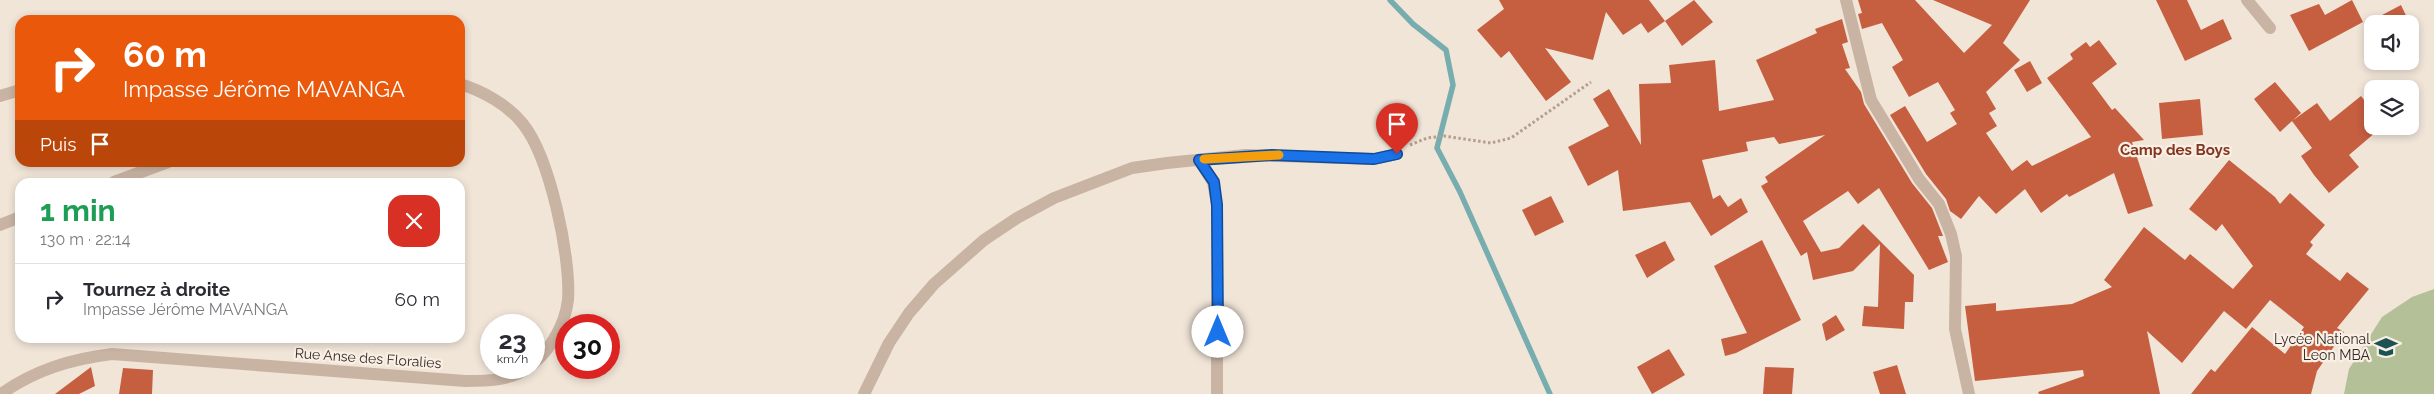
<!DOCTYPE html>
<html lang="fr">
<meta charset="utf-8">
<style>
:root{--surface:#fff;--page:#f7f7f7;--text:#2b2b33;--muted:#7c7c81;--line:#e1e1e2}
body{margin:0;font-family:Raleway,sans-serif;background:var(--page);color:var(--text);height:100vh;display:flex;flex-direction:column;font-size:19px;white-space:nowrap}
*{box-sizing:border-box;margin:0}
p{font-size:16px;color:var(--muted)}
.icon{flex:none;width:28px;height:28px;fill:none;stroke:currentColor;stroke-width:2;stroke-linecap:round;stroke-linejoin:round}
.map{position:relative;flex:1;overflow:hidden}
.panel{position:absolute;left:15px;top:178px;width:450px;height:165px;display:flex;flex-direction:column;background:var(--surface);border-radius:15px;box-shadow:0 2px 8px #0003}
.panel>*{flex:none}
.banner{position:absolute;left:15px;top:15px;width:450px;height:152px;border-radius:15px;box-shadow:0 2px 8px #0003;background:#ea580c;color:#fff;overflow:hidden}
.buttons{position:absolute;left:2364px;top:15px;display:grid;gap:10px}
.buttons a{display:grid;place-items:center;width:55px;height:55px;border-radius:10px;background:var(--surface);box-shadow:0 2px 8px #0003;font-size:25px}
.speed{position:absolute;left:480px;top:314px;display:flex;gap:10px;font-size:25px;font-weight:700;text-align:center}
.speed>*{display:grid;place-content:center;width:65px;height:65px;border-radius:50%;background:var(--surface);box-shadow:0 2px 8px #0003;line-height:1}
.speed small{font-size:12px;font-weight:400}
.speed .limit{border:8px solid #d22;background:#fff;color:#111}
.pin{position:absolute;display:grid;place-items:center;width:42px;height:42px;color:#fff;margin:-51px -21px;border-radius:50% 50% 50% 0;rotate:-45deg;box-shadow:0 0 5px #0007}
.pin .icon{rotate:45deg}
.me{position:absolute;width:55px;margin:-28px;rotate:0deg;stroke-linejoin:round;filter:drop-shadow(0 0 4px #0008)}
.turn{display:flex;align-items:center;gap:18px;height:105px;padding:0 25px;font-size:22px}
.turn .icon{width:65px;height:65px;stroke-width:2.5}
.turn b{display:block;font-size:35px;line-height:42px}
.then{display:flex;align-items:center;height:48px;padding:0 25px;background:#0003;gap:10px;font-size:19px}
.round{display:grid;place-items:center;flex:none;width:52px;height:52px;border-radius:15px;background:var(--page)}
.summary{display:flex;align-items:center;justify-content:space-between;height:85px;padding:0 25px}
h1{font-size:30px;font-weight:700;line-height:38px;color:#1e9e55}
ul{padding:0;list-style:none}
li{display:flex;align-items:center;gap:15px;height:70px;padding:0 25px;border-top:1px solid var(--line)}
li div{flex:1}
li b{display:block;font-size:19px}
li em{font-style:normal}
.map>svg:first-child{display:block}
</style>
<div class="map">
<svg width="2434" height="394" viewBox="0 0 2434 394">
<rect width="100%" height="100%" fill="#f1e5d8"/>
<path fill="#b3c098" d="M2434,289V394H2344L2349,369L2382,317L2412,297Z"/>
<g fill="none" stroke-linecap="round" stroke-linejoin="round">
<path stroke="#77adae" stroke-width="5.5" d="M1390,0L1413,24L1446,50L1453,85L1437,148L1460,192L1550,394"/>
</g>
<path fill="#c65e40" d="M1499,0H1649L1665,21L1648,33L1641,23L1623,35L1606,12L1593,60L1545,48L1571,82L1546,101L1509,51L1501,58L1477,30L1504,9Z
M1694,0L1713,22L1682,46L1665,21Z
M1858,0H1915L1964,53L1992,25L1933,0H2030L2003,43L2020,60L1986,92L1996,109L1989,113L1997,126L1986,133L2012,171L2027,160L2032,166L2091,137L2047,78L2073,59L2070,54L2086,42L2090,47L2099,40L2117,64L2092,83L2112,110L2115,108L2144,140L2132,142L2153,206L2128,214L2114,173L2069,197L2067,194L2041,213L2025,189L1996,214L1979,196L1961,219L1950,211L1946,199L1926,174L1890,115L1905,106L1927,142L1957,124L1950,113L1955,110L1938,82L1909,97L1892,67L1903,60L1882,23L1862,29L1858,14L1862,13Z
M2156,0H2187L2201,30L2223,19L2232,39L2185,61Z
M2352,0L2363,22L2309,51L2290,15L2319,4L2325,15Z
M2401,5L2410,24H2365Z
M1842,19L1848,42L1842,44L1850,68L1845,69L1861,92L1864,104L1912,183L1932,208L1943,236H1938L1948,262L1929,270L1879,188L1858,204L1848,191L1803,221L1821,252L1839,248L1863,224L1914,275L1913,302H1905L1904,329L1862,326L1864,306L1878,307L1880,244L1853,271L1813,280L1807,252L1801,256L1761,186L1768,182L1765,177L1825,135L1779,144L1774,137L1746,142L1748,151L1702,160L1713,199L1720,195L1728,207L1741,198L1748,212L1711,236L1690,202L1623,211L1618,170L1588,186L1568,147L1609,126L1593,99L1609,89L1641,145L1639,84L1671,83L1669,65L1715,60L1719,111L1774,100L1756,60L1817,33L1815,29Z
M2030,61L2042,83L2027,92L2014,70Z
M2275,82L2301,113L2280,132L2254,99Z
M2361,96L2372,110V127L2376,132L2349,155L2359,167L2329,193L2314,175L2301,156L2312,148L2292,121L2317,103L2330,121Z
M2200,99L2203,135L2162,139L2159,103Z
M2229,160L2275,197L2280,204L2290,193L2325,225L2310,242L2313,245L2306,254L2340,281L2347,272L2369,289L2337,328L2344,332L2317,371L2311,394H2191L2211,369L2215,372L2252,327L2285,354L2304,327L2270,300L2246,329L2224,311L2182,363L2147,331L2160,394H2039L2038,392L2084,376L2083,370L1975,381L1965,306L1996,303V311L2072,304L2112,287L2104,280L2144,227L2185,260L2190,254L2233,289L2253,266L2222,224L2216,231L2189,209Z
M1551,196L1564,222L1535,236L1522,210Z
M1762,240L1801,320L1736,353L1725,356L1721,339L1747,333L1714,266Z
M1665,241L1675,260L1647,278L1635,255Z
M1836,315L1845,330L1826,341L1822,324Z
M1669,349L1685,375L1652,394L1637,367Z
M1897,365L1906,394H1880L1873,372Z
M91,367L95,386L79,394H55Z
M1765,367L1794,368L1792,394H1763Z
M123,368L153,370L152,394H119Z"/>
<g fill="none" stroke-linecap="round" stroke-linejoin="round">
<path stroke="#b49e8e" stroke-width="3" stroke-dasharray="2.5 2.5" stroke-linecap="butt" d="M1410,145L1427,138L1444,136L1491,143L1511,138L1591,82"/>
<path stroke="#c9b4a4" stroke-width="12" d="M1846,0L1871,100L1919,179L1939,204L1951,234L1956,256L1955,329L1969,394
M2247,0L2270,28
M460,84C483,91 508,105 523,124C550,158 571,257 568,300C565,324 552,347 534,363
M0,96L20,90
M1199,160L1213,182L1217,205V394
M114,182L168,162
M0,225L20,217
M1,394C35,370 71,359 112,354L465,381C487,381 509,381 528,368
M864,394L889,343L909,313L934,284L984,240L1017,218L1054,198L1132,168L1167,163L1245,155L1374,159L1397,154"/>
</g>
<g fill="none" stroke-linecap="round" stroke-linejoin="round">
<defs>
<path id="route" d="M1218,332L1217,205L1214,182L1199,160L1272,155L1374,159L1397,154"/>
</defs>
<use href="#route" stroke="#114b97" stroke-width="12"/>
<use href="#route" stroke="#1a73e8" stroke-width="9"/>
<path stroke="#f59e0b" stroke-width="9" d="M1204,159L1279,155"/>
</g>
<defs>
<symbol id="school-bare" viewBox="-9 -9 18 18"><path d="M0-5L7-2L0 1L-7-2ZM-4 1L0 2.5L4 1V4Q0 6-4 4Z" fill="#1b5355" stroke="#f9efe4" stroke-width="2.5" paint-order="stroke"/></symbol>
</defs>
<g fill-rule="evenodd">
<use href="#school-bare" x="2370" y="331" width="32" height="32"/>
</g>
<g text-anchor="middle" dominant-baseline="central" stroke-width="4.5" stroke-linejoin="round" paint-order="stroke">
<g font-size="14" fill="#342a26" stroke="#f9efe4" text-anchor="end">
<text x="2370" y="339">Lycée National<tspan x="2370" dy="16">Leon MBA</tspan></text>
</g>
<g font-size="14" fill="#342a26" stroke="#f9efe4">
<text transform="translate(368 358) rotate(4)">Rue Anse des Floralies</text>
</g>
<g font-size="15" font-weight="bold" fill="#83351f" stroke="#f9efe4">
<text x="2175" y="150">Camp des Boys</text>
</g>
</g>
</svg>
<div class="buttons">
<a><svg class="icon" aria-label="sound" viewBox="0 0 24 24"><path d="M4 9h4l5-4v14l-5-4H4zM17 9q2 3 0 6"/></svg></a>
<a><svg class="icon" aria-label="layers" viewBox="0 0 24 24"><path d="M12 4l9 5-9 5-9-5zM3 14l9 5 9-5"/></svg></a>
</div>
<div class="speed"><div>23<small>km/h</small></div><div class="limit">30</div></div>
<div class="pin" style="left:1397px;top:154px;background:#d93025"><svg class="icon" aria-label="arrive" viewBox="0 0 24 24"><path d="M6 21V4h12l-3 4 3 4H6"/></svg></div>
<svg class="me" style="left:1218px;top:332px" viewBox="-20 -20 40 40"><circle r="19" fill="#fff"/><path d="M0-13L10 11 0 6-10 11z" fill="#1a73e8"/></svg>
<div class="banner">
<div class="turn"><svg class="icon" aria-label="right" viewBox="0 0 24 24"><path d="M7 20v-9h11M14 6l5 5-5 5"/></svg><div><b>60 m</b>Impasse Jérôme MAVANGA</div></div>
<div class="then">Puis<svg class="icon" aria-label="arrive" viewBox="0 0 24 24"><path d="M6 21V4h12l-3 4 3 4H6"/></svg></div>
</div>
<section class="panel">
<div class="summary"><div><h1>1 min</h1><p>130 m · 22:14</p></div><a class="round" style="background:#d93025;color:#fff"><svg class="icon" aria-label="close" viewBox="0 0 24 24"><path d="M6 6l12 12M18 6L6 18"/></svg></a></div>
<ul>
<li><svg class="icon" aria-label="right" viewBox="0 0 24 24"><path d="M7 20v-9h11M14 6l5 5-5 5"/></svg><div><b>Tournez à droite</b><p>Impasse Jérôme MAVANGA</p></div><em>60 m</em></li>
</ul>
</section>
</div>
